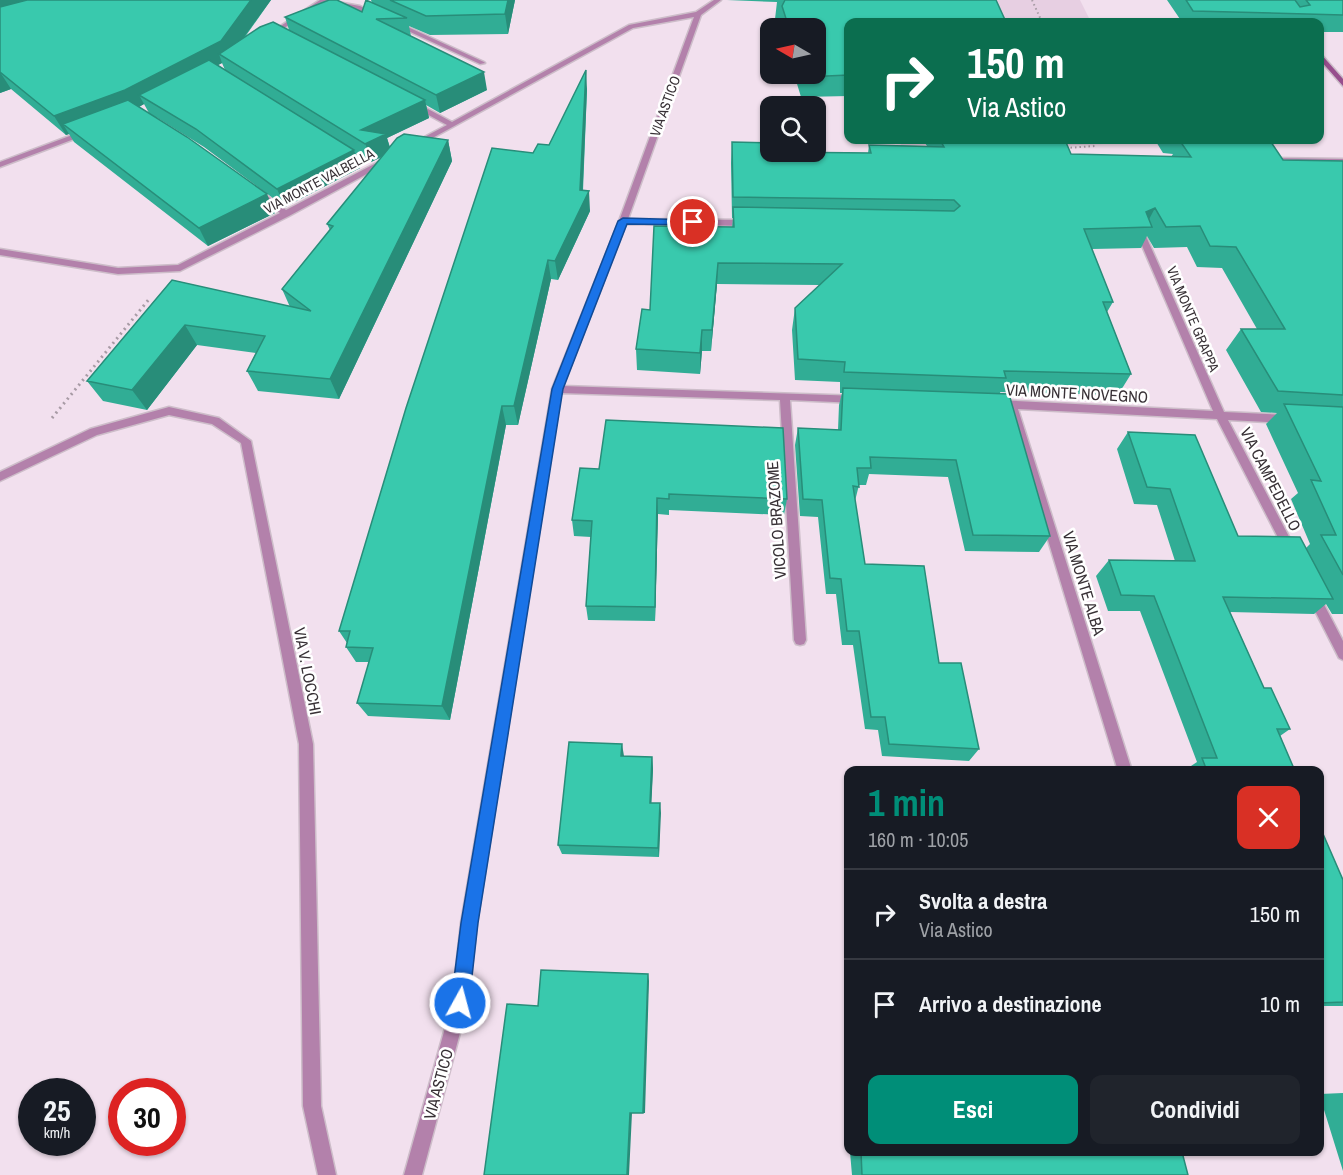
<!DOCTYPE html>
<html lang="it">
<meta charset="utf-8">
<style>
:root{--surface:#171b24;--page:#20242c;--text:#f1f3f6;--muted:#9ea1a6;--line:#363941;--accent:#008e78}
body{margin:0;font-family:"Archivo Narrow",sans-serif;background:var(--page);color:var(--text);height:100vh;display:flex;flex-direction:column;font-size:22px;white-space:nowrap}
*{box-sizing:border-box;margin:0}
p{font-size:20px;color:var(--muted)}
.icon{flex:none;width:33px;height:33px;fill:none;stroke:currentColor;stroke-width:2;stroke-linecap:round;stroke-linejoin:round}
.map{position:relative;flex:1;overflow:hidden}
.drawer{position:absolute;left:844px;top:766px;width:480px;height:390px;display:flex;flex-direction:column;background:var(--surface);border-radius:12px;box-shadow:0 2px 4px #0004}
.drawer>*{flex:none}
.guide{position:absolute;left:844px;top:18px;width:480px;height:126px;border-radius:12px;box-shadow:0 2px 4px #0004;background:#0b6e4f;color:#fff;overflow:hidden}
.needle{width:39px;rotate:279deg}
.tools{position:absolute;left:760px;top:18px;display:grid;gap:12px}
.tools a{display:grid;place-items:center;width:66px;height:66px;border-radius:12px;background:var(--surface);box-shadow:0 2px 4px #0004;font-size:30px}
.speed{position:absolute;left:18px;top:1078px;display:flex;gap:12px;font-size:30px;font-weight:700;text-align:center}
.speed>*{display:grid;place-content:center;width:78px;height:78px;border-radius:50%;background:var(--surface);box-shadow:0 2px 4px #0004;line-height:1}
.speed small{font-size:15px;font-weight:400}
.speed .limit{border:9px solid #d22;background:#fff;color:#111}
.pin{position:absolute;display:grid;place-items:center;width:51px;height:51px;color:#fff;margin:-26px;border:3px solid #fff;border-radius:50%;box-shadow:0 2px 6px #0007}
.me{position:absolute;width:66px;margin:-33px;rotate:7deg;stroke-linejoin:round;filter:drop-shadow(0 0 4px #0008)}
.turn{display:flex;align-items:center;gap:21px;height:126px;padding:0 24px;font-size:27px}
.turn .icon{width:78px;height:78px;stroke-width:2.5}
.turn b{display:block;font-size:42px;line-height:51px}
.round{display:grid;place-items:center;flex:none;width:63px;height:63px;border-radius:12px;background:var(--page)}
.overview{display:flex;align-items:center;justify-content:space-between;height:102px;padding:0 24px}
h1{font-size:36px;font-weight:800;line-height:45px;color:var(--accent)}
.button{display:flex;gap:12px;margin-top:auto;padding:12px 24px}
.button a{flex:1;height:69px;border-radius:12px;background:var(--accent);color:#fff;font-size:24px;font-weight:800;line-height:69px;text-align:center}
.button a+a{background:var(--page);color:var(--text)}
ul{padding:0;list-style:none}
li{display:flex;align-items:center;gap:18px;height:90px;padding:0 24px;border-top:2px solid var(--line)}
li div{flex:1}
li b{display:block;font-size:22px}
li em{font-style:normal}
.map>svg:first-child{display:block}
</style>
<div class="map">
<svg width="1343" height="1175" viewBox="0 0 1343 1175">
<rect width="100%" height="100%" fill="#f2e0ee"/>
<path fill="#e7cfe2" d="M875,0H1080L1091,22H878Z
M900,140H1152L1153,142L902,152Z"/>
<g fill="none" stroke-linecap="round" stroke-linejoin="round">
<defs>
<path id="lane" d="M1266,158L1343,159V163L1269,162L1265,160Z"/>
<path id="street" d="M320,0H327L272,36L267,35Z
M714,0H721L701,15L628,219L748,220L752,223L748,226L626,224L563,386L860,396L861,399L856,403L790,400L806,640L804,644L800,645L796,644L794,640L780,400L561,393L477,923L468,1003L422,1175H404L452,1003L461,923L552,389L619,221L694,17L633,28L416,147L412,145L413,143L447,125L410,105L417,103L452,122L629,25L696,12Z
M332,1L360,6L379,15L376,17L356,9L330,4L329,3Z
M397,22L484,62L485,63L480,64L395,25L394,24Z
M83,131L90,133L0,167V162Z
M382,160L389,162L289,216L180,271L118,274L0,255V249L118,268L178,265L280,213L256,196V192H262L286,210Z
M1141,231L1145,234L1224,412L1288,415L1293,419L1288,423L1228,420L1296,550L1294,553H1286L1217,419L1018,409L1132,771H1118L1008,408H997L992,404L997,400L1213,411L1137,234Z
M169,407L219,418L251,441L313,744L321,1106L336,1175H318L303,1106L299,744L241,443L212,424L169,415L97,435L0,481V472L90,429Z
M1313,590L1317,591L1343,641V660L1339,658L1307,595L1309,591Z"/>
<path id="secondary" d="M1320,53L1343,79V86L1320,60Z"/>
</defs>
<use href="#lane" stroke="#cdbdc9" stroke-width="3"/>
<use href="#street" stroke="#cdbdc9" stroke-width="3"/>
<use href="#secondary" stroke="#cdbdc9" stroke-width="3"/>
<path stroke="#a89ba5" stroke-width="2" stroke-dasharray="1.5 3" stroke-linecap="butt" d="M1032,0L1042,22
M1066,148L1095,146L1092,140"/>
<path stroke="#a89ba5" stroke-width="3" stroke-dasharray="2 4" stroke-linecap="butt" d="M52,418L150,298"/>
<use href="#lane" fill="#b381ab" fill-rule="evenodd"/>
<use href="#street" fill="#b381ab" fill-rule="evenodd"/>
<use href="#secondary" fill="#974e8d" fill-rule="evenodd"/>
</g>
<path fill="#31ad95" fill-rule="evenodd" d="M0,0H271L245,37L289,30L285,17L362,12L372,3L371,0H515L508,34L430,35L409,26L411,36H410L487,90L440,113L426,105L429,118L387,138L390,147L448,140L452,161L339,399L258,391L247,371L256,353L197,345L147,410L103,401L87,381L172,280L290,307L282,289L330,230L327,224L382,157L371,162L356,153L360,168L285,207L204,147L156,117L275,213L208,246L74,142L69,134L66,135L11,89L0,93ZM222,63L225,70L218,65ZM144,104L149,113L139,107Z
M727,0H996L849,22V96L801,97L794,74H816V28H781V20L775,19L777,2Z
M1167,0H1343V32H1320V22H1182Z
M587,89L583,191L590,211L558,280L551,279L518,425H506L450,720L368,716L357,703L369,662H356L346,647L347,643L339,631L533,153L549,145Z
M923,140H1065L1071,154L1171,157L1173,154L1163,153L1155,140H1262L1260,142L1283,160L1343,161V614H1332L1326,604L1314,614L1230,612L1264,688L1290,729L1280,736L1295,771H1185V770L1197,762L1140,611H1108L1096,576L1109,560L1175,561L1157,505L1134,504L1117,449L1128,432L1238,536L1306,548L1310,544L1291,499L1298,493L1266,424L1277,413L1261,412L1226,350L1241,329H1257L1222,268L1197,267L1187,247L1154,248L1147,236L1141,248L1092,249L1113,302L1107,312L1131,374L1118,395L1000,392L1050,536L1039,552L965,551L948,477L869,474L866,485H859L855,501L865,564L939,663L979,749L969,761L882,756L878,730L865,729L853,645H842L836,594H826L818,517L800,516L795,445L798,428L838,430L839,405L842,393H840V382L795,380L792,330L795,308L820,285L717,284L711,351H702L700,374L637,370L636,349L650,310L732,227L733,218H732L731,163L732,142L771,152L868,153L869,145L927,146Z
M580,468L787,499L784,515L669,510V515L658,514L655,621L588,620L586,606L591,537L574,536L572,520Z
M624,756L652,757L653,769L651,803H660L659,857L562,854L558,845Z
M1320,827L1343,880V1006H1320Z
M849,1022V1126L844,1025Z
M1343,1093V1171L1320,1097V1094Z
M850,1152H1182L1188,1175H852Z"/>
<path fill="#288d79" d="M0,0H64L0,20Z
M251,0H271L228,59L219,54L222,63L149,101L139,95L144,104L135,109L63,124L69,134L66,135L54,116Z
M508,0H515L508,34L505,14Z
M586,70L587,89L582,204L589,191L590,211L558,280L555,261Z
M0,72L11,89L0,93Z
M484,72L487,90L440,113L436,95Z
M425,100L429,118L387,138L391,152L371,162L361,130Z
M448,140L452,161L339,399L330,379Z
M354,150L360,168L285,207L277,189Z
M267,194L275,213L208,246L199,228Z
M1155,208L1145,227L1146,212Z
M548,260L551,279L518,425L514,406Z
M718,263L717,284L711,351L712,330Z
M185,325L197,345L147,410L132,390Z
M702,330V351L700,374V353Z
M502,406L506,425L450,720L442,706Z
M657,498L658,514L655,621V607Z
M622,744L624,756H621Z
M652,757L653,769L651,813L650,803Z
M660,803L661,813L659,857L658,848Z
M648,974L649,981L645,1113H643Z
M630,1113H632L629,1175H627Z"/>
<path fill="#39c9ad" stroke="#288d79" stroke-width="1.5" d="M27,0H251L221,41L125,90L54,116L0,72V7Z
M329,0H337L362,12L366,0L407,18L376,19L484,72L436,95L285,17Z
M390,0H508L505,14L426,16Z
M785,0H996L1006,22H849V75L804,77L803,74H816V28H789L782,6Z
M1186,0H1295L1300,7L1310,5L1306,0H1343V15L1193,11Z
M273,22L425,100L361,130L386,134L365,144L219,54L260,27Z
M209,60L354,150L277,189L196,129L139,95Z
M586,70L580,190L589,191L555,261L548,260L514,406H502L442,706L357,703L373,648L346,647L350,631H339L406,408L492,148L533,153L538,144L549,145Z
M128,100L187,137L267,194L199,228L63,124Z
M404,134L448,140L330,379L247,371L265,336L185,325L132,390L87,381L172,280L311,311L282,289L333,226L327,224L397,138Z
M940,140H1065L1071,154L1191,157L1180,141L1271,142L1283,160L1343,161V395L1278,391L1241,329H1285L1236,247L1210,246L1200,226L1166,227L1155,208L1146,212L1152,227L1084,229L1113,302H1103L1131,374L1004,371L1006,378L844,372L845,362L798,359L795,308L842,264L718,263L712,330H702L700,353L636,349L642,309L650,310L654,226L734,227L733,207L954,211L960,206L954,200L733,197L732,142L771,143V152L871,153L869,145L944,147Z
M843,388L1009,394L1050,536L973,535L956,460L870,457L871,468H857L859,487L853,486L865,564L924,566L939,663H961L979,749L889,744L885,717H871L859,631H847L841,579L830,578L822,500L803,499L798,428L841,430Z
M1284,404L1343,407V575L1321,535H1336L1311,480L1321,481Z
M606,420L783,428L787,499L669,494V499L657,498L655,607L586,606L592,521L572,520L580,468L599,469Z
M1128,432L1195,435L1238,536L1300,537L1333,599L1223,597L1264,688H1271L1290,729H1277L1295,771H1207L1202,758H1217L1154,596L1121,595L1109,560L1195,561L1170,489L1147,487Z
M569,742L622,744L621,756L652,757L650,803H660L658,848L558,845Z
M1320,827L1343,880V1002L1320,1003Z
M541,970L648,974L643,1113H630L627,1175H484L507,1004L538,1006Z
M861,1152H1182L1188,1175H862Z"/>
<path fill="#1a73e8" stroke="#114b97" stroke-width="1.5" d="M623,218L693,220L697,222L693,225L627,224L563,389L478,923L469,1003L466,1009L460,1012L453,1009L451,1003L461,923L552,389L618,221Z"/>
<g text-anchor="middle" dominant-baseline="central" stroke-width="5" stroke-linejoin="round" paint-order="stroke">
<g font-size="14" fill="#383136" stroke="#fff">
<text transform="translate(665 106) rotate(-70)">VIA ASTICO</text>
<text transform="translate(319 181) rotate(-28)">VIA MONTE VALBELLA</text>
<text transform="translate(1193 319) rotate(67)">VIA MONTE GRAPPA</text>
</g>
<g font-size="16" fill="#383136" stroke="#fff">
<text transform="translate(1077 393) rotate(3)">VIA MONTE NOVEGNO</text>
<text transform="translate(1271 479) rotate(63)">VIA CAMPEDELLO</text>
<text transform="translate(776 520) rotate(-94)">VICOLO BRAZOME</text>
<text transform="translate(1084 583) rotate(73)">VIA MONTE ALBA</text>
<text transform="translate(308 671) rotate(79)">VIA V. LOCCHI</text>
<text transform="translate(438 1084) rotate(-75)">VIA ASTICO</text>
</g>
</g>
</svg>
<div class="tools">
<a><svg class="needle" viewBox="-14 -14 28 28"><path d="M0-13l5 13h-10z" fill="#e53935"/><path d="M0 13l5-13h-10z" fill="#9ea1a6"/></svg></a>
<a><svg class="icon" aria-label="search" viewBox="0 0 24 24"><circle cx="10" cy="10" r="6"/><path d="M15 15l6 6"/></svg></a>
</div>
<div class="speed"><div>25<small>km/h</small></div><div class="limit">30</div></div>
<div class="pin" style="left:693px;top:222px;background:#d93025"><svg class="icon" aria-label="arrive" viewBox="0 0 24 24"><path d="M6 21V4h12l-3 4 3 4H6"/></svg></div>
<svg class="me" style="left:460px;top:1003px" viewBox="-20 -20 40 40"><circle r="17" fill="#1a73e8" stroke="#fff" stroke-width="3"/><path d="M0-11L8 9 0 5-8 9z" fill="#fff"/></svg>
<div class="guide">
<div class="turn"><svg class="icon" aria-label="right" viewBox="0 0 24 24"><path d="M7 20v-9h11M14 6l5 5-5 5"/></svg><div><b>150 m</b>Via Astico</div></div>
</div>
<section class="drawer">
<div class="overview"><div><h1>1 min</h1><p>160 m · 10:05</p></div><a class="round" style="background:#d93025;color:#fff"><svg class="icon" aria-label="close" viewBox="0 0 24 24"><path d="M6 6l12 12M18 6L6 18"/></svg></a></div>
<ul>
<li><svg class="icon" aria-label="right" viewBox="0 0 24 24"><path d="M7 20v-9h11M14 6l5 5-5 5"/></svg><div><b>Svolta a destra</b><p>Via Astico</p></div><em>150 m</em></li>
<li><svg class="icon" aria-label="arrive" viewBox="0 0 24 24"><path d="M6 21V4h12l-3 4 3 4H6"/></svg><div><b>Arrivo a destinazione</b></div><em>10 m</em></li>
</ul>
<div class="button"><a>Esci</a><a>Condividi</a></div>
</section>
</div>
